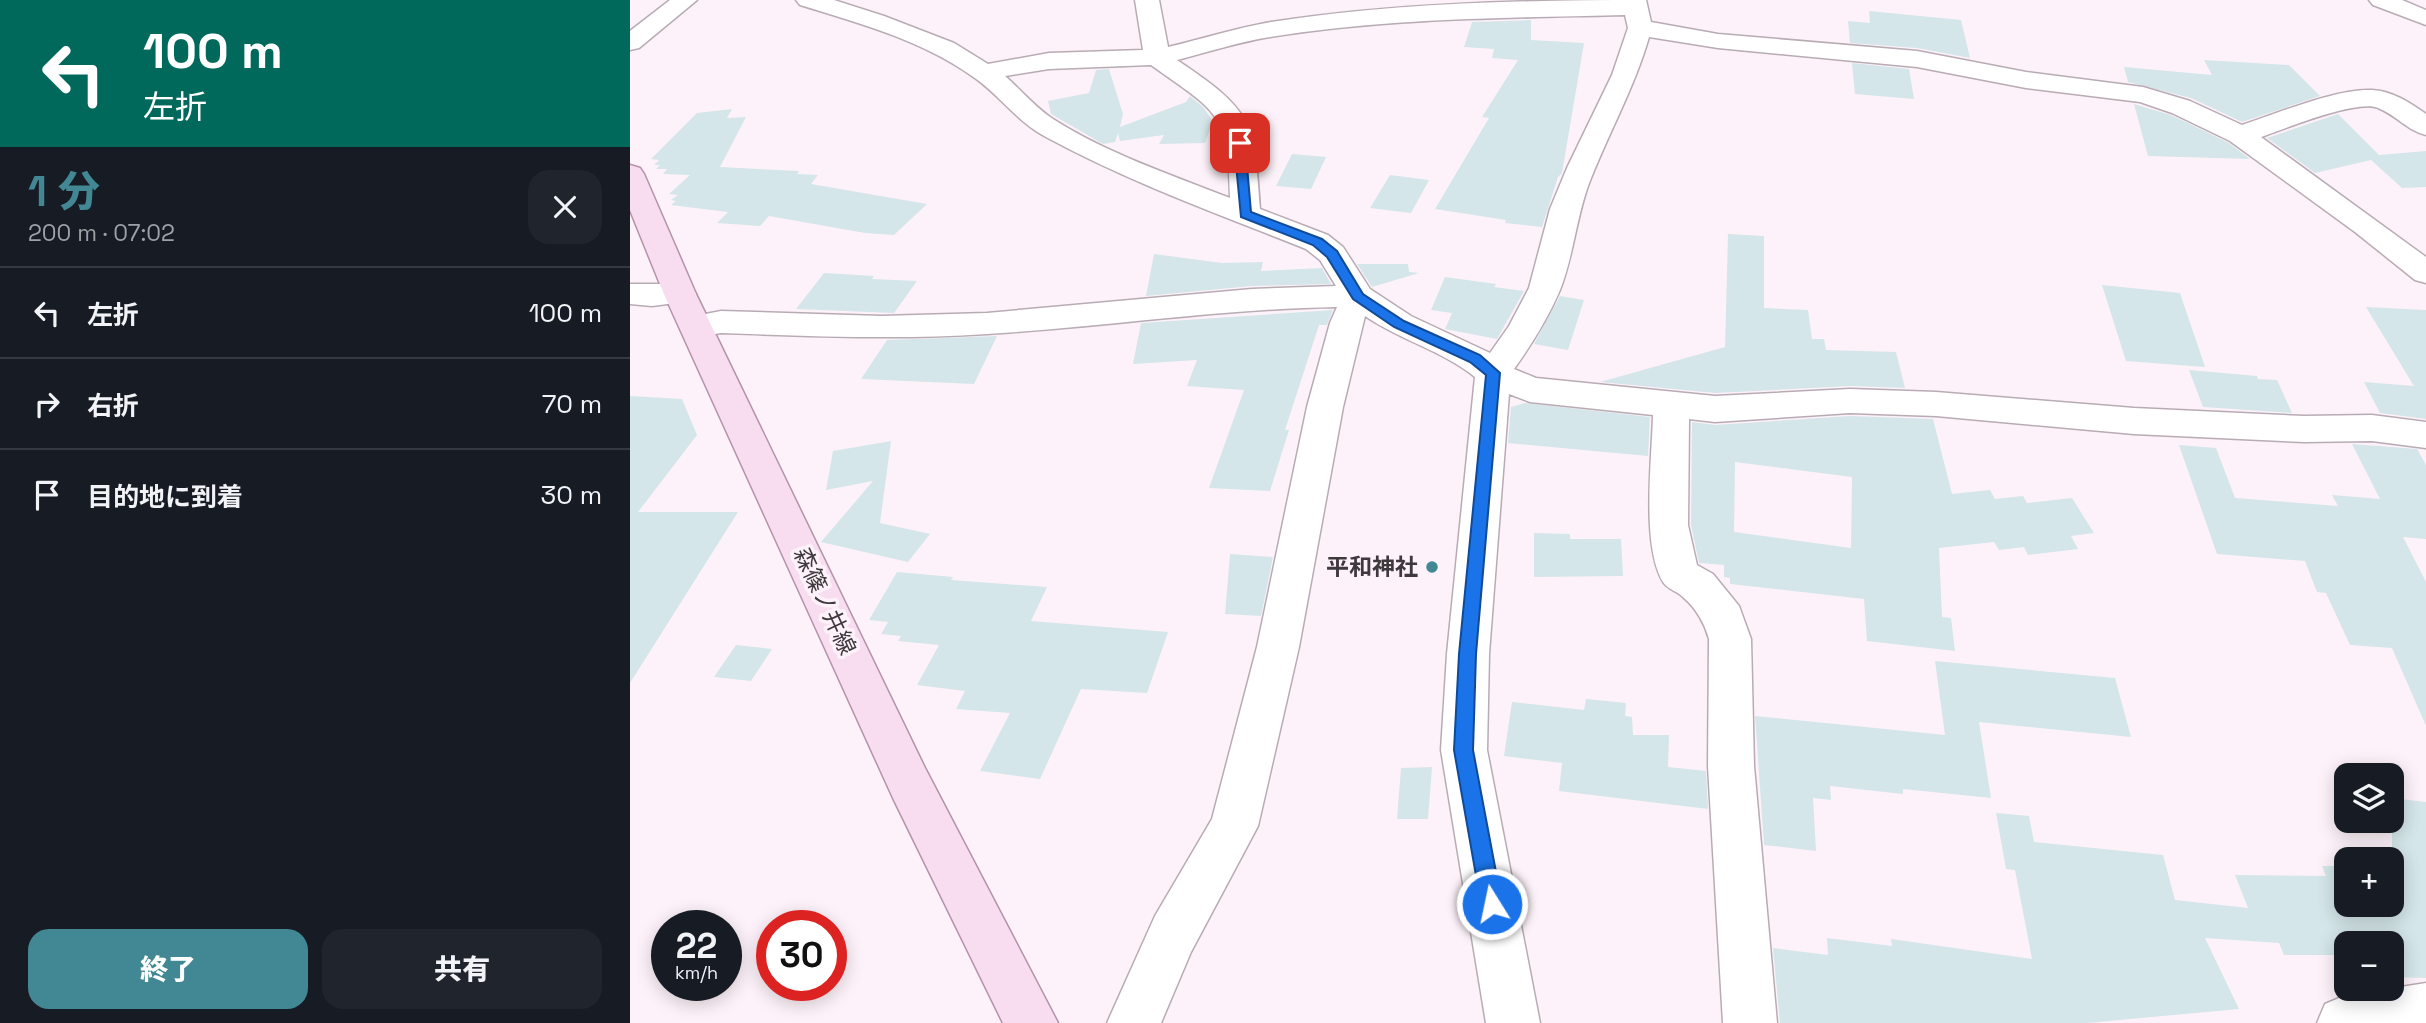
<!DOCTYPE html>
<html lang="ja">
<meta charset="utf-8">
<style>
:root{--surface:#171b24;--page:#20242c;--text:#f1f3f6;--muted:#9ea1a6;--line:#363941;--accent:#428794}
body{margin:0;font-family:"Space Grotesk","Noto Sans JP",sans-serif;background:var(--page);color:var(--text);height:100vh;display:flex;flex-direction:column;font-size:26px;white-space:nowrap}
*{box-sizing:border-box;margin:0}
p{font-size:23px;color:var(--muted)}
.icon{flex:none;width:38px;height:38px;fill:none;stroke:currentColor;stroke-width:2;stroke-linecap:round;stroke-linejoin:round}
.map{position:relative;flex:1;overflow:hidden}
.panel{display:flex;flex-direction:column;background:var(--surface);width:630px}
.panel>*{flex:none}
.hud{background:#00695c;color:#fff;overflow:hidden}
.tools{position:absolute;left:1704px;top:763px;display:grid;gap:14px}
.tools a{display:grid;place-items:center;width:70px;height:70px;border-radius:14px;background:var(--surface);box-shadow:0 4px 18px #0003;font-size:35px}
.speed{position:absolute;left:21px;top:910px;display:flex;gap:14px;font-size:35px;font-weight:700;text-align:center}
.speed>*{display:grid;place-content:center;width:91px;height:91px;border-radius:50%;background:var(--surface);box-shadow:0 4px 18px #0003;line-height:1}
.speed small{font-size:18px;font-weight:400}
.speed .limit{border:10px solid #d22;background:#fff;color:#111}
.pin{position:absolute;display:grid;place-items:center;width:60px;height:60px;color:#fff;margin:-30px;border-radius:14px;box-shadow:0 4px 10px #0006}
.me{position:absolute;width:77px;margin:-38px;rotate:350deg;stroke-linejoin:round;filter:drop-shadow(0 0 5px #0008)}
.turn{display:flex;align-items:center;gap:24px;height:147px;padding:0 28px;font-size:32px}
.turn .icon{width:91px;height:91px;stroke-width:2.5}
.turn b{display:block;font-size:49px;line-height:60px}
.round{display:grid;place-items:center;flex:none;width:74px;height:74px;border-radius:21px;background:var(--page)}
.head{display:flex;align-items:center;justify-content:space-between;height:119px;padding:0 28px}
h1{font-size:42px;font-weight:800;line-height:52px;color:var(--accent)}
.primary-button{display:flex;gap:14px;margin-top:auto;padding:14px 28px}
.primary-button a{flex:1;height:80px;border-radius:21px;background:var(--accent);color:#fff;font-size:28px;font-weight:800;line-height:80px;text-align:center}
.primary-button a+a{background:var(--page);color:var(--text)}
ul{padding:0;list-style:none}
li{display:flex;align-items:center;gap:21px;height:91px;padding:0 28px;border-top:2px solid var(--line)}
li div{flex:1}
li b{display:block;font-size:26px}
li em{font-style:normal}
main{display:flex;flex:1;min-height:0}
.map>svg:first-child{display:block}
</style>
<main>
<section class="panel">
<div class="hud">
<div class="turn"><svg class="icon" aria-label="left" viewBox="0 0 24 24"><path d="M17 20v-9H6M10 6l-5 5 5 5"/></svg><div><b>100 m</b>左折</div></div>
</div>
<div class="head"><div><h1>1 分</h1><p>200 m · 07:02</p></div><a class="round"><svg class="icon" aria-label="close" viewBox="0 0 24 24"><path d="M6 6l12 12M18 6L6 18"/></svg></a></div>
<ul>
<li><svg class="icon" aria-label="left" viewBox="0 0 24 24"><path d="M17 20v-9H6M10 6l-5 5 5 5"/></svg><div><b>左折</b></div><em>100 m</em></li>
<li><svg class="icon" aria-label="right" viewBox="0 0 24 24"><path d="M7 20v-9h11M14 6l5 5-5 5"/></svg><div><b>右折</b></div><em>70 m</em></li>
<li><svg class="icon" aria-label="arrive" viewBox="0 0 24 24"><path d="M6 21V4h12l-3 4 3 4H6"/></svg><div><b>目的地に到着</b></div><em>30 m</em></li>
</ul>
<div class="primary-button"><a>終了</a><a>共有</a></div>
</section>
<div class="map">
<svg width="1796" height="1023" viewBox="0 0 1796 1023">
<rect width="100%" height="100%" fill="#fdf2f9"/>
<path fill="#d4e6e9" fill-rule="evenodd" d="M1239,11L1331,20L1340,58L1287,48L1220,43L1218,21L1240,23Z
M901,20V40L954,43L932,173L928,177L912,227L875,223L876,220L805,209L859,118L852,117L888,60L862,58L864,49L834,47L842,22Z
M1574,60L1659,65L1690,96L1612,122L1561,98L1498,82L1494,67L1582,75Z
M1222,63L1279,69L1284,99L1225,94Z
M479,69L493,114L490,127L556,102L560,96L573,107L588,128L580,129L575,143L529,144L534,135L490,141L488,133L485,142L473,144L421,114L418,101L459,93L466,70Z
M1504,104L1541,115L1599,143L1620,159L1518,156Z
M102,109L97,118L116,117L90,167L169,171L167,174L188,175L181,184L297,204L264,235L235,233L139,216L130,226L87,223L98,212L41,205L46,201L41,200L48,195L39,194L60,175L33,174L37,169H26L30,165H24L29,160L21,159L67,113Z
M1708,114L1749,155L1796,151V187L1772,188L1741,160L1685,173L1637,138Z
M662,154L696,157L681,189L646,186Z
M760,175L799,180L781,213L740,208Z
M1098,234L1134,236V308L1178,310L1182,339H1194L1196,350L1266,352L1275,388L1220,386L1085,393L970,382L1095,347Z
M524,254L592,263L633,262L631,271L692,268L701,284L622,286L516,296Z
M727,264H778L779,272L789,273L742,287Z
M194,273L244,276L242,279L287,281L264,313L166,309Z
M815,277L866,284L864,287L894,291L867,339L815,329L822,313L801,310Z
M1472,285L1550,293L1575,367L1496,361Z
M930,296L954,300L938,350L904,344Z
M1736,307L1796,310V419L1750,413L1734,382L1784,386Z
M703,310L697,325H689L655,430H659L640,491L579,488L614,390L557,386L567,360L503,364L511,323Z
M367,336L344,384L231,379L257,340Z
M1559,370L1627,376L1628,379L1647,380L1662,413L1573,407Z
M0,396L52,399L67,435L8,512H108L0,683Z
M895,403L1020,417L1018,456L878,443L881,407Z
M1220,416L1303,419L1322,494L1360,490L1365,499L1393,496L1397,503L1442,498L1464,533L1441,536L1448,549L1398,555L1394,547L1369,550L1364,542L1309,548L1312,617L1321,618L1325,651L1237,641L1234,599L1100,584V578L1094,577V565L1069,563L1061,525L1062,422L1085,425ZM1105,462L1222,477L1221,548L1104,532Z
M261,441L250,523L300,534L278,562L191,542L243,481L196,490L203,451Z
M1722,444L1787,449L1796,465V539L1773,537L1796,582V726L1762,648L1720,645L1696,593L1687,592L1675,561L1587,554L1549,445L1586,448L1605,498L1708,506L1702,495L1750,499Z
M904,533L940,534V539H991L993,576L904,577Z
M600,554L643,557L631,616L595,614Z
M267,572L323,577L321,580L417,587L401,621L538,632L517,693L451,689L410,779L350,771L380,713L326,709L335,691L287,685L309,645L268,641L271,636L251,634L258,622L239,620Z
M106,645L142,649L121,681L84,677Z
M1305,661L1485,678L1501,737L1349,722L1361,798L1273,789V794L1200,786L1201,800L1183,798L1186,851L1134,845L1125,716L1315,735Z
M956,699L996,703L995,716L1002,717L1003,735H1039L1038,767L1076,771L1078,809L929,791L932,763L874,756L882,702L954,710Z
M802,767L798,819H767L771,768Z
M1762,798L1796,802V978L1762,977V943H1717V955H1654L1649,943L1575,938L1609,1009L1457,1023H1150L1143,948L1198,955L1197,938L1262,946L1261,939L1402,959L1385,870L1376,869L1366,813L1399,816L1404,842L1533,855L1545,900L1618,908L1605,875L1696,876L1692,866H1717V905H1762Z"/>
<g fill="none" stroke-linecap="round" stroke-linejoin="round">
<defs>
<path id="minor" d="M40,0H67L9,48L0,50V31Z
M166,0H204L254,16L324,43L358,64L419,53L513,50L505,0H529L538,47C572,39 606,28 641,22C764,3 894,0 1016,0L1021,22L1088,34L1287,51L1396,72L1513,87L1560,101L1612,125C1646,114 1707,88 1742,90C1763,91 1780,103 1796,114V135C1778,131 1766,115 1748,108C1728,99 1654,129 1631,137L1796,257V283L1785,280L1725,232L1600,141L1542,113L1510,102L1396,88L1287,67L1088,48L1019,37C1004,89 977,136 958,186C946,220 943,257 930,290C918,318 902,344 884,369L906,378L1085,396L1220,389L1306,392L1504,408L1674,416L1742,415L1796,422V448L1742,441L1674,442L1504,434L1306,416L1220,413L1085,422L1059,419L1058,525L1067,565L1083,574L1109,606L1121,639L1124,766L1147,1023H1093L1078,766L1079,639C1075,624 1066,608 1054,598C1048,591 1038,590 1033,582C1011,545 1022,458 1023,415L900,402L879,394L859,654L857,750L910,1023H856L811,750L817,654L845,377C813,351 770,340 735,316L713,407L669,647L628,826L561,952L531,1023H477L525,916L582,819L627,647L677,407L700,323L707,307C590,309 474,327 357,334C268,340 180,336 91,333L67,337L55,334L50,326L55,318L91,311L251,316L357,313L622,289L706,286L690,260L676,249C588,214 499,182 416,137C387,122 369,94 342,76C291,40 229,23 170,5ZM995,15L998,28L982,75L937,168L920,209L899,288L879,326L860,353L781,316L740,289L713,247L698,235L630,209C624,120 623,111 547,60C578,52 609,42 640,37C758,18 877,18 995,15ZM521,65C588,113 598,111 600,198C541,175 476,153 423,119C405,107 391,90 375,76L419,69Z
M1739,0H1772L1796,10V25L1743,5Z
M0,284H50L61,287L66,294L61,301L22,306L0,304Z
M1796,983V1023H1687L1695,1004L1714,996Z"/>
<path id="major" d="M0,165L10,168L14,174L66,294L295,768L428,1023H373L263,798L34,294L0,210Z"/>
</defs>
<use href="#minor" stroke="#b9abb4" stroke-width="3"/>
<use href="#major" stroke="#b493aa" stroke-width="3"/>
<use href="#minor" fill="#fff" fill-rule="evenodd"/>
<use href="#major" fill="#f8dcef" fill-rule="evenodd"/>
</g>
<path fill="#1a73e8" stroke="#114b97" stroke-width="2" d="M610,140L615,143L621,212L692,239L707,251L733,294L774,321L850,355L870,373L846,654L843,750L872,904L869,911L862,914L854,911L851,904L824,750L829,654L856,375L840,362L764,327L723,299L697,257L683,245L611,217L604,143Z"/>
<circle fill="#428794" stroke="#fdf2f9" stroke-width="2.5" cx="802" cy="567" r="7"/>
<g text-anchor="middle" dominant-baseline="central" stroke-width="7" stroke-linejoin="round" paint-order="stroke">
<g font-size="23" font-weight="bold" fill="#3e393c" stroke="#fdf2f9" text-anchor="end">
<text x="788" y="567">平和神社</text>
</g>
<g font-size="23" fill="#3e393c" stroke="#fdf2f9">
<text transform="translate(195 601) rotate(65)">森篠ノ井線</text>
</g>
</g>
</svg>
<div class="tools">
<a><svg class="icon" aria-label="layers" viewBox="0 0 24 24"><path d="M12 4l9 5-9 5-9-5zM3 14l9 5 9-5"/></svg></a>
<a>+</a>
<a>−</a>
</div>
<div class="speed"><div>22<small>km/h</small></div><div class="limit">30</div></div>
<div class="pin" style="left:610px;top:143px;background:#d93025"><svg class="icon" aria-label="arrive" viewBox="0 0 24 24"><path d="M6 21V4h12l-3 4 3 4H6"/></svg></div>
<svg class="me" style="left:862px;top:904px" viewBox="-20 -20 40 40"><circle r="17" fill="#1a73e8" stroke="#fff" stroke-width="3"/><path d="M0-11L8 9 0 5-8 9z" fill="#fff"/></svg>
</div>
</main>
